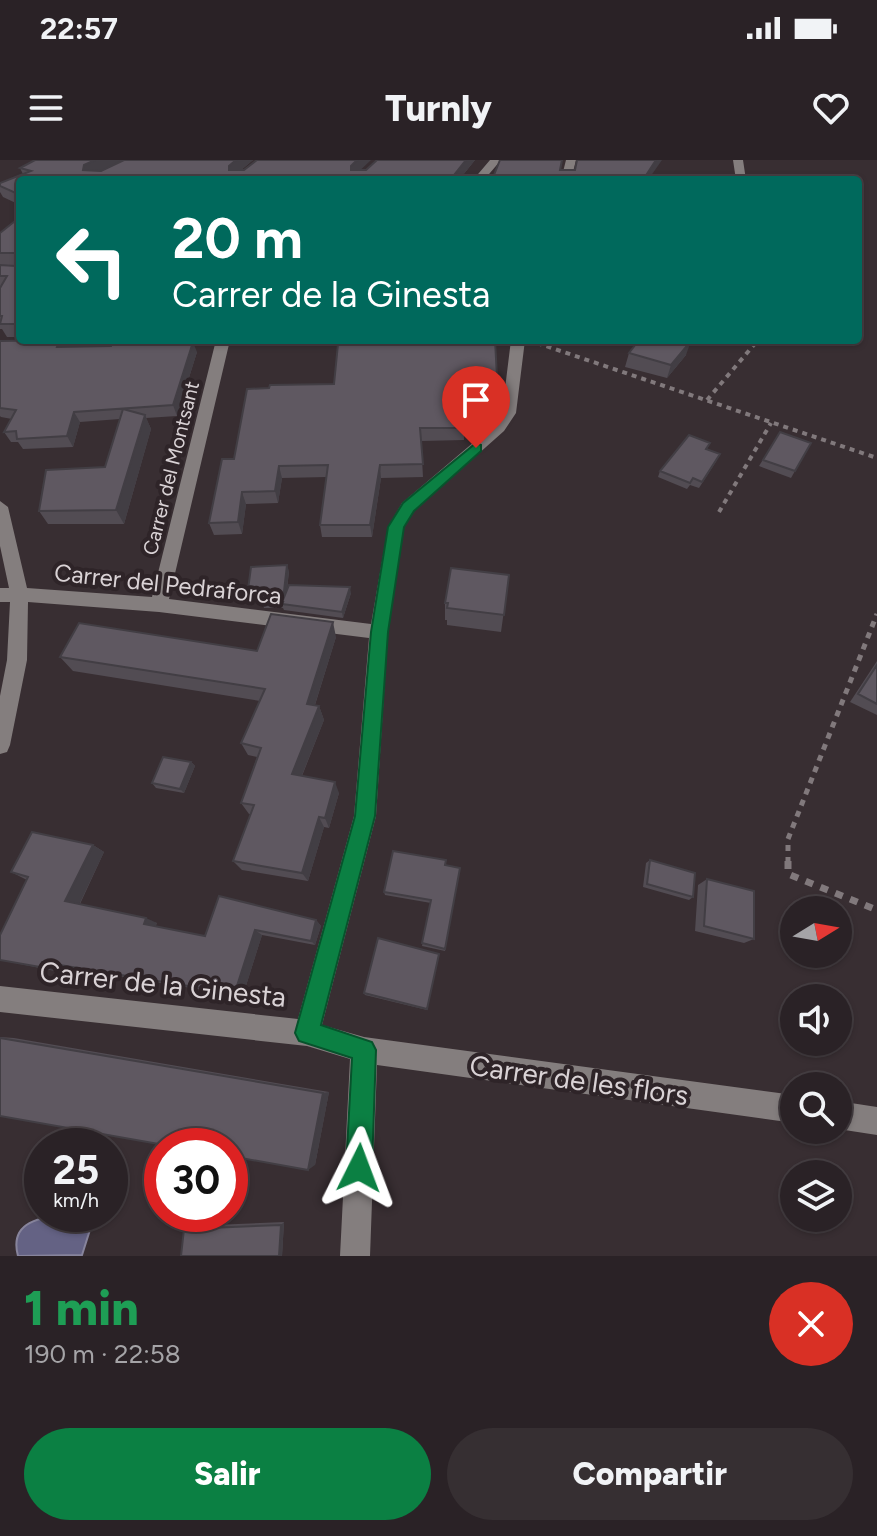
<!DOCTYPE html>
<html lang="es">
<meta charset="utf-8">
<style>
:root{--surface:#2a2226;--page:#362f32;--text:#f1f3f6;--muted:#a5a4a7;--line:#463f43;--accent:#0b8043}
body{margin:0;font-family:Figtree,sans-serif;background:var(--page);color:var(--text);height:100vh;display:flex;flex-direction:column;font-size:30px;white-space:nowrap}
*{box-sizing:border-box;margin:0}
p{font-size:26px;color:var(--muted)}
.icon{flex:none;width:44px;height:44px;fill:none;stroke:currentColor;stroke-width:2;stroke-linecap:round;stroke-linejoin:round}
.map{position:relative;height:1096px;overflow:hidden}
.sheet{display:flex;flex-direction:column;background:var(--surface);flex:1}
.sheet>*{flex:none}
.hud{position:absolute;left:16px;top:16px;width:846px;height:168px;border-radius:8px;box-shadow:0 2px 6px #0004,0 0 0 2px var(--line);background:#00695c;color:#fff;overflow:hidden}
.needle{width:52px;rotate:79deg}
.controls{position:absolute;left:780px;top:736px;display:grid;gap:16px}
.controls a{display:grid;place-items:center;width:72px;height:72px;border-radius:50%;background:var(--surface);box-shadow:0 2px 6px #0004,0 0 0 2px var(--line);font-size:40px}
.speed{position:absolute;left:24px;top:968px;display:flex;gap:16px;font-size:40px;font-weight:700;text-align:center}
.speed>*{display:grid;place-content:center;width:104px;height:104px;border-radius:50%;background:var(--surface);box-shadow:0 2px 6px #0004,0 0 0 2px var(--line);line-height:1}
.speed small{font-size:20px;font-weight:400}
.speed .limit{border:12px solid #d22;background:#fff;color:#111}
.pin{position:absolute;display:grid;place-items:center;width:68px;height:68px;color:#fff;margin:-82px -34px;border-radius:50% 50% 50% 0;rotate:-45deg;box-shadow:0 0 8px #0007}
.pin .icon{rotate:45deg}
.me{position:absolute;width:88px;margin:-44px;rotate:3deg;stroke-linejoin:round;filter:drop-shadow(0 0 6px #0008)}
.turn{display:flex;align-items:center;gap:28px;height:168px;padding:0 24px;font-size:36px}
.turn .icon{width:104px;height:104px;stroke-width:2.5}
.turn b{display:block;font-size:56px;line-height:68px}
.round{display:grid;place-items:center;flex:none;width:84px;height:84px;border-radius:42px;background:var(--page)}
.overview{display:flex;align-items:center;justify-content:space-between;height:136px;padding:0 24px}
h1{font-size:48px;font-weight:800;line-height:60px;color:#1e9e55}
.primary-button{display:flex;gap:16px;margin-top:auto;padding:16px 24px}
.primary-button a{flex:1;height:92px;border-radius:48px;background:var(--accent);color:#fff;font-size:32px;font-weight:800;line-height:92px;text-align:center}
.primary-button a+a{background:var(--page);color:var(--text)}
.status{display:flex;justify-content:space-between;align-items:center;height:56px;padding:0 40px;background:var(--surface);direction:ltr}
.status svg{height:22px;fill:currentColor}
header{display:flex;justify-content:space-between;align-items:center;height:104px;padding:0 24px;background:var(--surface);font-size:36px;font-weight:800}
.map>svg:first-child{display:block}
</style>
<div class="status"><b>22:57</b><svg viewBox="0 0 49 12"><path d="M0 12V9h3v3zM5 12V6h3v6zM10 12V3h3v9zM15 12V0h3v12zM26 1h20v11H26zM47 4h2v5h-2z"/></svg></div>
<header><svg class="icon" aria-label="menu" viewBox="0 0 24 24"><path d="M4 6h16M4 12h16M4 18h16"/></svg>Turnly<svg class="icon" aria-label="heart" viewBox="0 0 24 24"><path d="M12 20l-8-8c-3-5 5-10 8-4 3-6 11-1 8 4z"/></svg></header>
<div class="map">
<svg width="877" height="1096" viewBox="0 0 877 1096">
<rect width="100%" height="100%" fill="#382e32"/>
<path fill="#646284" stroke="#87849c" stroke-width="2" d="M72,1054L94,1057L82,1095L18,1096C8,1059 45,1057 72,1054Z"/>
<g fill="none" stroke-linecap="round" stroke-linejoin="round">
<path stroke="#81797c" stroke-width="4" stroke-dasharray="5 5" stroke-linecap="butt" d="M537,183L877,298
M707,240L758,180
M719,352L771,263"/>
<path stroke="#81797c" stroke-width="5" stroke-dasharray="6 6" stroke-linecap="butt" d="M788,703V679L877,454"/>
<path stroke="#81797c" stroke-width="7" stroke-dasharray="8 8" stroke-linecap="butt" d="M788,701V714L877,750"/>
<path fill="#847e7e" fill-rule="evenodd" d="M490,0H501L484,20H473Z
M566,0H576L571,20H561Z
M733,0H743L746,20H736Z
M0,180H193L186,184L0,188Z
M216,180H230L169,439L371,464L388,367L402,343L494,265L502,253L511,180H525L516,253L504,271L414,351L404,367L388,472L376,656L322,865L364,877L794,935V963L377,905L370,1096H340L350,899L307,886L0,852V826L298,859L354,656L369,478L159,452L28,442L27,500L10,585L7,592L0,594V536L7,500L10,442H0V428H9L0,386V341L8,347L27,428L152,437Z
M838,941L877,947V975L838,969Z"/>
</g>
<path fill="#524c53" d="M35,0H253L241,10H366L377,0H475L459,20H20V45L3,37L0,32V23L23,14L20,8Z
M20,57V177H7L2,169H0V73Z
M60,180L64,187L111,186L159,182L197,192L177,256L146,258L151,269L124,364H48L39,351L105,307L120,259L80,262L73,287L23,289L18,282H11L4,272L12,259L1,257L0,256V181Z
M401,181L497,217L496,230L463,229L464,280L421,281L423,317L381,318L372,377H322L320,365L327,317L282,318L278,343L246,344L242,374L214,375L209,363L234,299L269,228L334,224Z
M629,193L686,195L667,218L625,207Z
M780,272L811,283L791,318L759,306Z
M710,283L707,289L717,300L699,328L690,325L687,329L658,317L660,311Z
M289,411L287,430L351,433L343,458L284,450L283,448H264L262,442L250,443L247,437Z
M509,415L501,472L447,465V460H445V443Z
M336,477L315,545L319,546L324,560L302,616L339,633L329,668L324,667L308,721L242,710L233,701L251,654H249L241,643L257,597L248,595L241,583L260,541L73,511L60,497L257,491Z
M877,501V555L850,542Z
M191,602L195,606L184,633L156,628L152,623Z
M93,685L104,692L80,744L157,763L155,767L205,776L316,760L321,766L315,785L262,775L244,832L229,830L228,834L57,806L55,811L0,800V775L27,720L11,712Z
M650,700L693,737L689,740L643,727L646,703Z
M446,705L460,708L445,791L422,786L431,743L385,735L384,732Z
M707,719L754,779L744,783L695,771L698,725Z
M439,794L427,850L365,835L364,833Z
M0,877L14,878L329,932L315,1005L0,956Z
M284,1062L282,1096L184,1069L190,1066Z"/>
<path fill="#423e44" d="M95,0H125L89,17L83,10L84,5Z
M236,0H253L232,18L229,10V6Z
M357,0H371L352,18L351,6Z
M466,0H475L459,20H450Z
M656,0H662L648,20H643Z
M691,181L686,195L667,218L671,205Z
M193,182L197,192L177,256L173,245Z
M74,252L80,262L73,287L67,276Z
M145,255L151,269L124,364L116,350Z
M380,305L381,318L372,377L370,365Z
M279,306L282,318L278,343L275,331Z
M242,332L246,344L242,374L238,362Z
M287,405L289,411L285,446L283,440Z
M350,427L351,433L343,458L342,452Z
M333,462L336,477L311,557L307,544Z
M319,546L324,560L298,625L292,614Z
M191,602L195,606L184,633L180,629Z
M335,622L339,633L329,668L325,658Z
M319,657L324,667L308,721L302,713Z
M93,685L104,692L78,747L65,741Z
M146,758L157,763L154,770L144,764Z
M316,760L321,766L315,785L311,781Z
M255,770L262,775L244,832L236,829Z
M42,802L57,806L55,811L40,807Z
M221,826L229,830L228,834L219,831Z
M329,932L315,1005L308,1010L323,933Z
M284,1062L282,1096H279L281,1065Z"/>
<path fill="#5f5861" stroke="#423e44" stroke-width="2" d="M35,0H95L84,5L83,10L101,11L124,0H236L229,6V10H244L257,0H357L351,6V10H366L377,0H466L450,20H20V35L0,26V23L31,11L20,8Z
M500,0H562L560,10H575L577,0H656L643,20H492Z
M20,57V164H0L2,156H0V128L7,116H0V105L15,106L16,93H0V73Z
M60,180L57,187L111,186L113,180H156V182H193L173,245L74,252L67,276L17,279L16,271L4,272L16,250L0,248V181Z
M401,180H495L497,217L463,216L464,268H420L423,304L380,305L370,365H320L328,305L279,306L275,331L242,332L238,362L209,363L222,299H234L247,229L269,228L270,225L334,224L338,184L401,181Z
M639,180H687L691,181L671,205L629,193Z
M123,249L145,255L116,350L39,351L46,310L105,307Z
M780,272L811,283L795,311L763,300Z
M689,275L710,283L706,289L720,294L702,322L693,318L690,323L660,311Z
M287,405L283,440L289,425L350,427L342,452L282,444L283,442H262V436L247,437L251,407Z
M451,408L509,415L504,455L447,448L448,443H445Z
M271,454L333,462L307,544L319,546L292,614L335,622L325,658L319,657L302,713L233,701L254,645L241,643L261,588L241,583L265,529L60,497L79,463L257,491Z
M877,505V544L858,534Z
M163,597L191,602L180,629L152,623Z
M32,672L93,685L65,741L146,758L144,764L205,776L219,736L316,760L311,781L255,770L236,829L221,826L219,831L42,802L40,807L0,800V775L28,717L11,712Z
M393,691L446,700L445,705L460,708L445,789L422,783L431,740L384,732Z
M650,700L695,713L693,737L647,724Z
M707,719L754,731V779L704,766Z
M378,778L439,794L427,849L364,833Z
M0,878L323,933L308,1010L230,996V986H170L0,956Z
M281,1065L279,1096H181L184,1069Z"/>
<path fill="#0b8043" stroke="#07532c" stroke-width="2" d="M476,283L481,285V291L414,351L404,367L388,472L375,656L321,865L372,882L376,890L372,1008L368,1017L359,1021L350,1017L346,1008L352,898L299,881L295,873L355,656L371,472L388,367L403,343Z"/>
<g text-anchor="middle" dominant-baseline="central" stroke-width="8" stroke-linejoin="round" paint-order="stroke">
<g font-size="20" fill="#d9d2d5" stroke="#2e2428">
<text transform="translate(171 308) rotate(-76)">Carrer del Montsant</text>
</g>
<g font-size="24" fill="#d9d2d5" stroke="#2e2428">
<text transform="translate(168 424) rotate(6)">Carrer del Pedraforca</text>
</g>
<g font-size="28" fill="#d9d2d5" stroke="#2e2428">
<text transform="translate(163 824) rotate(6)">Carrer de la Ginesta</text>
<text transform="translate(579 920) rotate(8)">Carrer de les flors</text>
</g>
</g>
</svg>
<div class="controls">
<a><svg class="needle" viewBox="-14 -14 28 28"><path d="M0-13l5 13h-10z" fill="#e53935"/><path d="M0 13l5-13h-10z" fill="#a5a4a7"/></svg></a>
<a><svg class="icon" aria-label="sound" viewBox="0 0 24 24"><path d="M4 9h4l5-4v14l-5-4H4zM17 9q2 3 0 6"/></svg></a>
<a><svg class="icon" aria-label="search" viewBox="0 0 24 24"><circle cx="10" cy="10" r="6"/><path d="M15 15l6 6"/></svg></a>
<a><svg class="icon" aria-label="layers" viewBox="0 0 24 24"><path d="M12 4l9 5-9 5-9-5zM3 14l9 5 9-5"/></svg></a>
</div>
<div class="speed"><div>25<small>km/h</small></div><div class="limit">30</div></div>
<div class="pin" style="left:476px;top:288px;background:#d93025"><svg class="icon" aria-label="arrive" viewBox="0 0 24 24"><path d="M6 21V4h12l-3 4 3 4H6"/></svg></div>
<svg class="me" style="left:359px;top:1008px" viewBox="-20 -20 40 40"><path d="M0-17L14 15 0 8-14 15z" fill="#0b8043" stroke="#fff" stroke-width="4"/></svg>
<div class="hud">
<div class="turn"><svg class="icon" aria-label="left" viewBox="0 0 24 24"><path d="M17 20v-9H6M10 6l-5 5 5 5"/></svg><div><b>20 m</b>Carrer de la Ginesta</div></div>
</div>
</div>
<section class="sheet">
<div class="overview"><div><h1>1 min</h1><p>190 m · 22:58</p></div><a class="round" style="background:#d93025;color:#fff"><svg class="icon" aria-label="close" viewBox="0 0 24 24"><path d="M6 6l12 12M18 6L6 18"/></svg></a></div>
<div class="primary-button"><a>Salir</a><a>Compartir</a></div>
</section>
